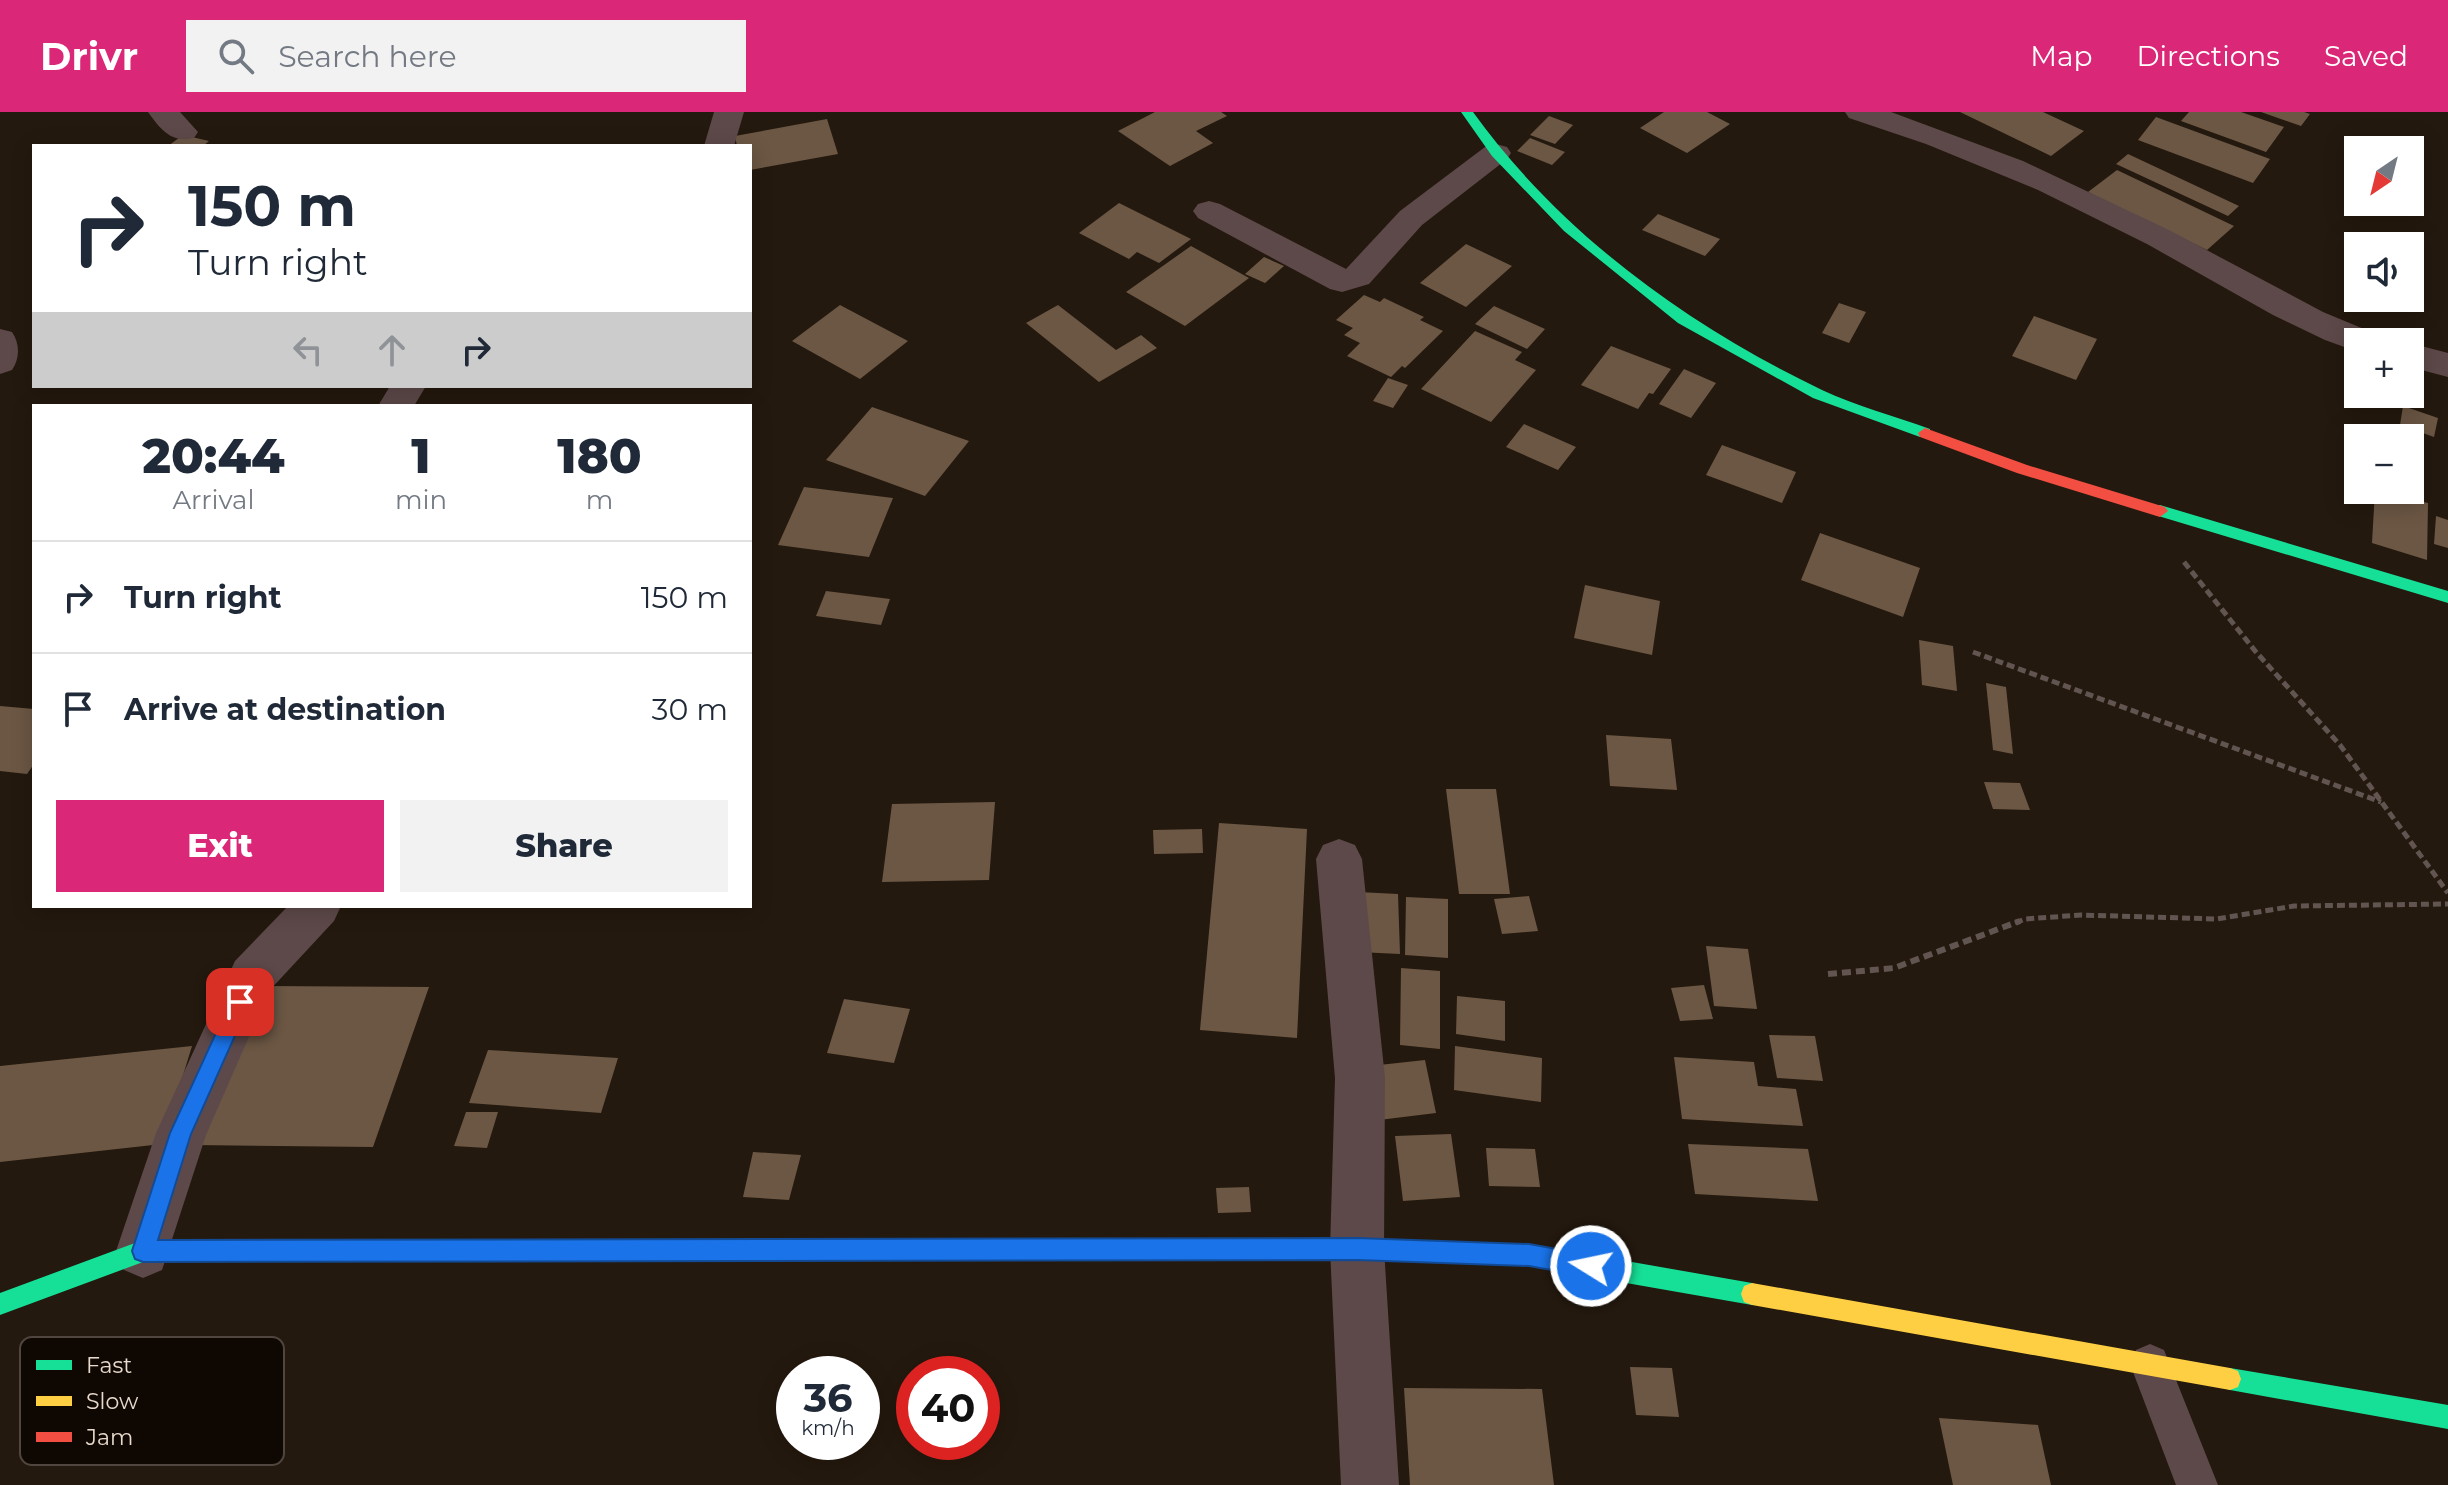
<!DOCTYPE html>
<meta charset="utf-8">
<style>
:root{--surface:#fff;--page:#f2f2f3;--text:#1f2937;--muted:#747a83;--line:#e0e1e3;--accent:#db2777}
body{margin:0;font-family:Montserrat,sans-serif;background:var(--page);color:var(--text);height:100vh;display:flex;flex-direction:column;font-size:30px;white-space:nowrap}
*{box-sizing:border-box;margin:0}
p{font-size:26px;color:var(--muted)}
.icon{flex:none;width:44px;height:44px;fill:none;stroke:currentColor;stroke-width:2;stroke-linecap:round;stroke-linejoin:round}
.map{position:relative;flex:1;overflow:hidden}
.sheet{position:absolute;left:32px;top:292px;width:720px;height:504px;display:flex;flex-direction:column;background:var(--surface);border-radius:0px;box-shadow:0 4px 20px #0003}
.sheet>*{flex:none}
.top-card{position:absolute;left:32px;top:32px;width:720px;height:244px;border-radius:0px;box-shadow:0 4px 20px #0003;background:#fff;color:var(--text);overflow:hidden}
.needle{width:52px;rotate:215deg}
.fabs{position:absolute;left:2344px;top:24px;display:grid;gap:16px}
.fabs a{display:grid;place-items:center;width:80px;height:80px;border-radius:0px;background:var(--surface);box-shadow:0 4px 20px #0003;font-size:40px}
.speed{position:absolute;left:776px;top:1244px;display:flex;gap:16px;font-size:40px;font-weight:700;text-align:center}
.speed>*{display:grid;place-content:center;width:104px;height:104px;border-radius:50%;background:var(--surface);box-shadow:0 4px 20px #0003;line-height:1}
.speed small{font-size:20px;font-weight:400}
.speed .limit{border:12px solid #d22;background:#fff;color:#111}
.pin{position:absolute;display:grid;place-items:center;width:68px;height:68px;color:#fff;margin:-34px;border-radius:16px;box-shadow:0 4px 12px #0006}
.me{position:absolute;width:88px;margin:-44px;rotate:280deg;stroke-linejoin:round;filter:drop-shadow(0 0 6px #0008)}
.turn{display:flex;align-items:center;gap:28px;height:168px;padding:0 24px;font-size:36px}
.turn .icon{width:104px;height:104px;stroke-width:2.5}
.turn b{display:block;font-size:56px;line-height:68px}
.lanes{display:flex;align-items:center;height:76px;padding:0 24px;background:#0003;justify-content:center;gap:40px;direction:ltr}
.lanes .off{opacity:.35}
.eta{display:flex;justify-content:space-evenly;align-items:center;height:136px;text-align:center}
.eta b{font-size:48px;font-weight:800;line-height:56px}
.button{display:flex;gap:16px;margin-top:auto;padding:16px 24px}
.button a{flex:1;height:92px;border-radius:0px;background:var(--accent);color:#fff;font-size:32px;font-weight:800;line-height:92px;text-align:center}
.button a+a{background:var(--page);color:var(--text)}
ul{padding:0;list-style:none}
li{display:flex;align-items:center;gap:24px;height:112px;padding:0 24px;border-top:2px solid var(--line)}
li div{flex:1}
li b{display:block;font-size:30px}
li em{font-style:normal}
header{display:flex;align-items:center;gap:48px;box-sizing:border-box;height:112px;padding:0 40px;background:var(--accent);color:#fff}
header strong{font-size:38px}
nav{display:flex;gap:44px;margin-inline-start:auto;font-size:28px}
.search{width:560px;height:72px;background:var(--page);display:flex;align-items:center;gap:20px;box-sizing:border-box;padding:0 28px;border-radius:0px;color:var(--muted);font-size:30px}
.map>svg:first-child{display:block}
</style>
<header>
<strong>Drivr</strong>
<div class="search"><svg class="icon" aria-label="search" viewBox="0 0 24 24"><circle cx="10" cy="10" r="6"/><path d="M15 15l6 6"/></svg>Search here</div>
<nav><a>Map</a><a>Directions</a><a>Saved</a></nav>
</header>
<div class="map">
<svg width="2448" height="1373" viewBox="0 0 2448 1373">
<rect width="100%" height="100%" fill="#24190e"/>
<path fill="#6c5744" d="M1155,0H1221L1227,4L1196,19L1213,31L1170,54L1118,19Z
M1664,0H1707L1730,12L1687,41L1640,16Z
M1960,0H2043L2084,19L2051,44Z
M2189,0H2241L2284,15L2266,40L2181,9Z
M2261,0H2304L2310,2L2301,14Z
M1549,4L1573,13L1555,32L1530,23Z
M2156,5L2270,47L2253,71L2138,28Z
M827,7L838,42L750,58V34H737L735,24Z
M183,23L209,29L203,34H168Z
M1530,26L1565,40L1552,53L1517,39Z
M2128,42L2239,94L2228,104L2116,52Z
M2117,58L2234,114L2207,138L2088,80Z
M1119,91L1191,127L1159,151L1137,140L1129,147L1079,121Z
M1658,102L1720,127L1705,144L1642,118Z
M1466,132L1512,154L1466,195L1420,171Z
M1191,134L1249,166L1185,214L1126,180Z
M1264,145L1284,154L1265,171L1245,162Z
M1364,183L1380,190L1384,186L1424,205L1420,208L1443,219L1405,256L1402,254L1391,265L1347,244L1360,231L1344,223L1353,216L1336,208Z
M1839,191L1866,200L1849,231L1822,221Z
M840,193L908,229L860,267L792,229Z
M1058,193L1116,238L1141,223L1157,236L1099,270L1026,211Z
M1494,194L1545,217L1527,237L1475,212Z
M2034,204L2097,227L2076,268L2012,244Z
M1475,219L1522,240L1515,248L1536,258L1491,310L1421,277Z
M1611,234L1671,257L1653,282L1649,281L1638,297L1581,273Z
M1684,257L1716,271L1691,306L1659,292Z
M1388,266L1408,273L1393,296L1373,289Z
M2403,294L2438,306L2434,325L2400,313Z
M872,295L969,329L925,384L826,348Z
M1524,312L1576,335L1558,358L1506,335Z
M1722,333L1796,360L1782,391L1706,363Z
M804,375L893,386L869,445L778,433Z
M2375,378L2428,391L2427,448L2372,431Z
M2436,404L2448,408V436L2434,432Z
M1820,421L1920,456L1903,505L1801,468Z
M1585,473L1660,489L1652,543L1574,526Z
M826,479L890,487L881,513L816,504Z
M1919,528L1953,534L1957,579L1922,573Z
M1986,571L2006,575L2013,642L1993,638Z
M0,594L34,597V652L27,662L0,659Z
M1606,623L1671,627L1677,678L1610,674Z
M1984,670L2020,671L2030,698L1993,697Z
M1446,677H1496L1510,782H1459Z
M995,690L989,768L882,770L892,692Z
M1219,711L1307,717L1297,926L1200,918Z
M1202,717L1203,741L1154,742L1153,718Z
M1358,780L1398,782L1400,842L1358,840Z
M1529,784L1538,819L1502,822L1494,787Z
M1406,785L1448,787V846L1405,843Z
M1706,834L1748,837L1757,897L1714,894Z
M1401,856L1440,859V937L1400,933Z
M1704,873L1713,907L1680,909L1671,876Z
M260,874L429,875L373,1035L193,1033Z
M1457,884L1505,889V929L1456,922Z
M844,887L910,897L894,951L827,941Z
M1769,923L1815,924L1823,969L1777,966Z
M192,934L162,1032L0,1050V954Z
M1455,934L1542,946L1541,990L1454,978Z
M488,938L618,946L601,1001L469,991Z
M1674,945L1754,950L1758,974L1796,977L1803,1014L1682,1007Z
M1425,948L1436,1001L1379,1008L1370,954Z
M466,1000H498L487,1036L454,1034Z
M1451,1022L1460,1085L1403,1089L1395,1024Z
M1688,1032L1808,1037L1818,1089L1695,1082Z
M1486,1036L1535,1037L1540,1075L1489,1074Z
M753,1040L801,1043L789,1088L743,1085Z
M1249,1075L1251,1100L1218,1101L1216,1076Z
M1630,1255L1672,1256L1679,1305L1636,1303Z
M1404,1276L1542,1277L1554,1373H1410Z
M1939,1306L2038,1313L2051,1373H1953Z"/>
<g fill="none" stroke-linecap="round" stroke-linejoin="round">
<path stroke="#625451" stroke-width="5" stroke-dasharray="8 4" stroke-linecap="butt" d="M2184,450L2256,540L2340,633L2448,781
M1973,540L2381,690
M2015,811L2025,807L2081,803L2217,807L2294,794L2448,792"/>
<path stroke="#625451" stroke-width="6" stroke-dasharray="9 5" stroke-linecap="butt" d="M1828,862L1894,856L2020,809"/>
<path fill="#5e494a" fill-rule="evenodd" d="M2150,1232L2164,1238L2218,1373H2176L2130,1252L2136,1238Z"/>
<path fill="#5e494a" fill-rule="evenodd" d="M148,0H180L198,20L194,26C172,32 160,17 148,0Z
M714,0H744L734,34H704Z
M1845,0H1891L2023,49L2169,118L2323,200L2376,222L2381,230H2358V240L2325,228L2273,203L2147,132L2038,78L1926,32L1849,6Z
M1496,32L1507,35L1511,41L1507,47L1422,113L1369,172L1342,180L1330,177L1198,106L1193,99L1198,92L1209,89L1220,92L1346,157L1400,99L1485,35Z
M0,217L12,220C20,232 20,246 12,258L0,262Z
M2410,231L2448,241V265L2410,255Z
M390,274H426L414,294H378Z
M1339,727L1355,733L1362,747L1385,966L1384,1137L1399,1373H1341L1330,1137L1335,966L1316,747L1323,733Z
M288,794H341L334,809L269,879L206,1023L162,1158L143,1166L124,1158L116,1139L156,1021L235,849Z"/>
<path fill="#16e098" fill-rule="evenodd" d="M1461,0H1473C1560,121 1688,214 1822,278C1856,294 1895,304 1930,317V325H1920L1813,286L1678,211L1564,119L1492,44Z
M2160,393L2448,479V491L2155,403L2152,399L2155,395Z
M1169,1126H1357L1529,1132L1752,1171L1760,1174L1763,1182L1760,1190L1752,1193L1529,1154L1357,1148H1169L1161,1145L1158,1137L1161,1129Z
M526,1127L534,1130L537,1138L534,1146L526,1149L143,1150L0,1203V1181L143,1128Z
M2230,1256L2448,1293V1317L2230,1278L2222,1275L2219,1267L2222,1259Z"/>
<path fill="#ffcf43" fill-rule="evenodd" d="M1169,1126L1177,1129L1180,1137L1177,1145L1169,1148L762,1149L754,1146L751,1138L754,1130L762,1127Z
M1752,1171L2230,1256L2238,1259L2241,1267L2238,1275L2230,1278L1752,1193L1744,1190L1741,1182L1744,1174Z"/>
<path fill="#f24e42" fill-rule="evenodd" d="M1925,316L2027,353L2165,395L2168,399L2160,405L2017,361L1920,325L1918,321Z
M526,1127H762L770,1130L773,1138L770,1146L762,1149H526L518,1146L515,1138L518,1130Z"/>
</g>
<path fill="#1a73e8" stroke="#114b97" stroke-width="2" d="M240,881L247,884L250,890L191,1022L158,1128L1357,1126L1529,1132L1591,1143L1599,1146L1603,1154L1599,1162L1591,1165L1529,1154L1357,1148L143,1150L135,1147L132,1139L170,1021L233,884Z"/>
<rect x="20" y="1225" width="264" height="128" rx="12" fill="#0f0702" stroke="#50463f" stroke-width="2"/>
<rect x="36" y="1248" width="36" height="10" fill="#16e098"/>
<rect x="36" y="1284" width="36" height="10" fill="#ffcf43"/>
<rect x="36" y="1320" width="36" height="10" fill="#f24e42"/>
<g font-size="22" fill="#e8dacd">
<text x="86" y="1261">Fast</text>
<text x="86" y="1297">Slow</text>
<text x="86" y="1333">Jam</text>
</g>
</svg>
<div class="fabs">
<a><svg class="needle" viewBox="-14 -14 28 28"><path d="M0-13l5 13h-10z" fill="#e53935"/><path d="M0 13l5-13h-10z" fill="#747a83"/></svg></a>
<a><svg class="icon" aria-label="sound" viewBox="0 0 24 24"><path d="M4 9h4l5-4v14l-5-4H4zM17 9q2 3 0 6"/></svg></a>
<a>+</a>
<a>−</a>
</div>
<div class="speed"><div>36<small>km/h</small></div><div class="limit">40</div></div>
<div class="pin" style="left:240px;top:890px;background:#d93025"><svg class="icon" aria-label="arrive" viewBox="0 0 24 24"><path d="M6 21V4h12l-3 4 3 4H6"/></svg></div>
<svg class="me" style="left:1591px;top:1154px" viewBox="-20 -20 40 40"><circle r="17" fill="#1a73e8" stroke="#fff" stroke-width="3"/><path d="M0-11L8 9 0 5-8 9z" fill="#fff"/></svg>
<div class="top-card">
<div class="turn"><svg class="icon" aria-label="right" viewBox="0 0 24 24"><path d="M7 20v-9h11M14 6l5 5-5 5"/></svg><div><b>150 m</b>Turn right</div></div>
<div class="lanes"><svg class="icon off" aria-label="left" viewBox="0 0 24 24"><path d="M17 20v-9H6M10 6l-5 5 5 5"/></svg><svg class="icon off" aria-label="ahead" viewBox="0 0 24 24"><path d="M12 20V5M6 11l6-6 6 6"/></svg><svg class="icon" aria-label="right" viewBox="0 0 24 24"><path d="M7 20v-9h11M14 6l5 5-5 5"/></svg></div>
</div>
<section class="sheet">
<div class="eta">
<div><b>20:44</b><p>Arrival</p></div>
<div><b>1</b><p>min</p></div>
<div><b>180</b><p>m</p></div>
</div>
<ul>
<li><svg class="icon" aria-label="right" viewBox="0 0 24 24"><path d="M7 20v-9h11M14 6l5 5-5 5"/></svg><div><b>Turn right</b></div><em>150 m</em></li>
<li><svg class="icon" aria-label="arrive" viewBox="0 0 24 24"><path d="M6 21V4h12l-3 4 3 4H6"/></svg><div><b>Arrive at destination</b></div><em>30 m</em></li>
</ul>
<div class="button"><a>Exit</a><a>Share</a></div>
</section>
</div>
